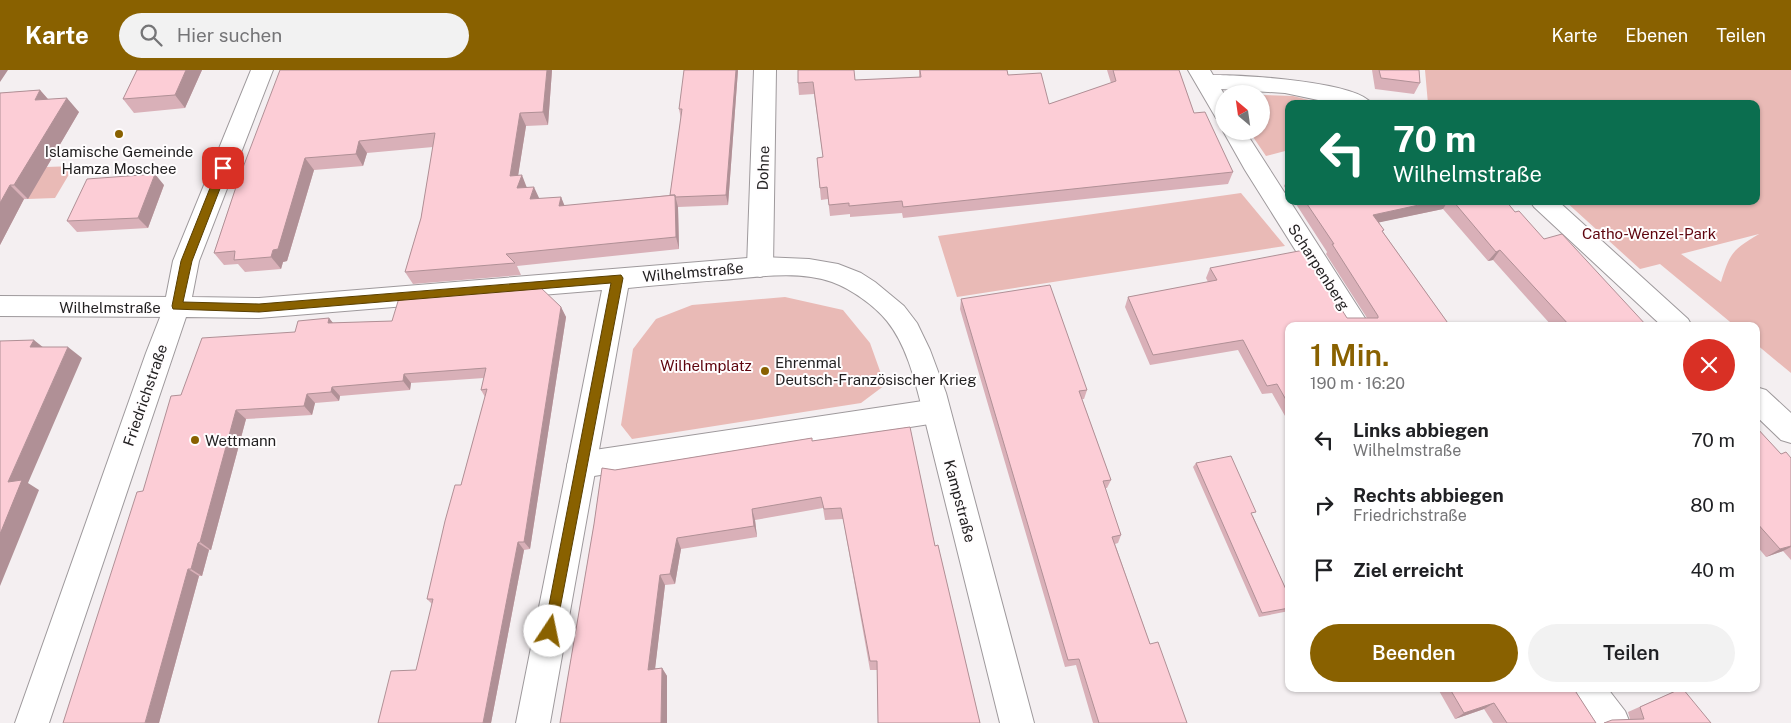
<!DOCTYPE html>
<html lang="de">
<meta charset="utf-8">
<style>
:root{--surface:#fff;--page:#f2f2f2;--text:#202124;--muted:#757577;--accent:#896100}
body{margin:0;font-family:"Public Sans",sans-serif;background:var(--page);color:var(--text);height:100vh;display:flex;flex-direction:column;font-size:19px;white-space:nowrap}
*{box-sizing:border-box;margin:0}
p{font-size:16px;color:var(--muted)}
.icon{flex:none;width:28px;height:28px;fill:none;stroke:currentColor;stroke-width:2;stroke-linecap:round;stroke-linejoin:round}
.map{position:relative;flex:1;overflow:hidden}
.panel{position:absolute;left:1285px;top:252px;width:475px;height:370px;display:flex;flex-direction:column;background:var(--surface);border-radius:10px;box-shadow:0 1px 4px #0004}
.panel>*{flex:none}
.hud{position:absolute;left:1285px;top:30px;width:475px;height:105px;border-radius:10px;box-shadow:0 1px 4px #0004;background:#0b6e4f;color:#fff;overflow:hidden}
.needle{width:32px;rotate:331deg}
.controls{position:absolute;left:1215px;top:15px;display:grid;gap:10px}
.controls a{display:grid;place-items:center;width:55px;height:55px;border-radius:50%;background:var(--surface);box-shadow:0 1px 4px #0004;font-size:25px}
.pin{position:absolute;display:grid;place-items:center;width:42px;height:42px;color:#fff;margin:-21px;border-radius:10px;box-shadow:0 2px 8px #0006}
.me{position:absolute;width:55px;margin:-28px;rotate:11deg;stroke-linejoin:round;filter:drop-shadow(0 0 4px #0008)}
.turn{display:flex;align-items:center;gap:18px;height:105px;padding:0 25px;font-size:22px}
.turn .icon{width:65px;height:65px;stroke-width:2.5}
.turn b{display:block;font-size:35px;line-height:42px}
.round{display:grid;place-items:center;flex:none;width:52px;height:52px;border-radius:26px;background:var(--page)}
.head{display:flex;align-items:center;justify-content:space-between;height:85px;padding:0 25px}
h1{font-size:30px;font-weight:600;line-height:38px;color:var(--accent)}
.button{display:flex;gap:10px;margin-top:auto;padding:10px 25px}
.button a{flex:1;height:58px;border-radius:30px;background:var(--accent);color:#fff;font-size:20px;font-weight:600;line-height:58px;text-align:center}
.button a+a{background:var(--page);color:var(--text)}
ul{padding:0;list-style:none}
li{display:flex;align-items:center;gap:15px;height:65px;padding:0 25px}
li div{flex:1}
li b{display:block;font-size:19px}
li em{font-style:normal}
header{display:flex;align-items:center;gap:30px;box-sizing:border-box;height:70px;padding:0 25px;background:var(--accent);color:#fff}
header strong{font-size:24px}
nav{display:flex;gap:28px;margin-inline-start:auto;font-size:18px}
.search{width:350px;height:45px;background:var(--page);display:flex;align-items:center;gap:12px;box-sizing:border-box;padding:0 18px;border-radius:28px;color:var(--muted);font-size:19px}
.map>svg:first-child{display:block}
</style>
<header>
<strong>Karte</strong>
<div class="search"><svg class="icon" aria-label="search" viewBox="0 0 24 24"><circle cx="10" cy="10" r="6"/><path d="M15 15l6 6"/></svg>Hier suchen</div>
<nav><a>Karte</a><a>Ebenen</a><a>Teilen</a></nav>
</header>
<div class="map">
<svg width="1791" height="653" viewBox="0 0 1791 653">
<rect width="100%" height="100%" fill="#f4eff1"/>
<path fill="#e9bab6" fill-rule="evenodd" d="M1425,0H1791V303L1756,274V256H1735L1660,194L1640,199L1565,131H1756V34H1428ZM1759,164C1732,180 1730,183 1721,212L1681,184Z
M1261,25L1293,26L1325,34H1289V80L1266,86L1249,61H1261Z
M74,96L55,128L0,130L18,98Z
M1241,123L1285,176L957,227L938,166Z
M785,227L843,240L870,273L885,315L861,333L632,369L621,355L633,279L656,249L692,235Z"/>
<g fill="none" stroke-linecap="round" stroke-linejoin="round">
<defs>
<path id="street" d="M754,0H776L773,197L769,204L760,207L751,204L747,197Z
M1188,0H1210L1213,5C1241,5 1358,11 1372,34H1337L1285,23L1221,19L1224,24V50L1216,48Z
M1224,59V61H1245L1370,256H1343L1245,100L1223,61Z
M1530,131H1558L1688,249L1692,256H1662L1534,137Z
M0,226L177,227L186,230L190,237L186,244L177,247L0,246Z
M1756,317L1766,320L1791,343V373L1781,370L1756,346Z
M936,329L946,333L950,341L946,349L936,353L581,408L571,404L567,395L571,386L581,382Z
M1572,619H1608L1625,641L1630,653H1593L1576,631Z"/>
<path id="secondary" d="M251,0H273L199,191L192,227L259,228L760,187L809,189L838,194L861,203L875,212L904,236L917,253L930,280L946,323L1034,653H1000L924,346C916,315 908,277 887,251C874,235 851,219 832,212C798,200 757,207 722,210C691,212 659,215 628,218L550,653H516L602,220L259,248L186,247L49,653H15L146,283L164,237L173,191Z"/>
</defs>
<use href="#street" stroke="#9e999c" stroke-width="2"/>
<use href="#secondary" stroke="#9e999c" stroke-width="2"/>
<use href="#street" fill="#fff" fill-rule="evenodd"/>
<use href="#secondary" fill="#fff" fill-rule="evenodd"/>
</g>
<path fill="#d9b0b8" d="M137,0H202L185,38L134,43L123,29Z
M552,0L548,55L526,56L518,105L527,118L539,129L561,127L564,136L670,125L681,49L679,39L738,0L728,135L678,137L679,179L517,196L521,205L413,214L405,202L421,148L433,77L367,83L363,96L314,100L287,191L283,192L281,199L245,202L238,194L224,195L214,183L239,108Z
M919,0H1007L1008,5L1049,34L1111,13L1107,0H1179L1194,43L1233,102L1228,114L903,148L902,143L850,147V144L830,146L828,129L821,130L817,88L823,87L814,24L799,25L798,13L919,7Z
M1372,0H1419L1420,13L1414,24L1375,19Z
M40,20L48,29L79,42L28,129H24L0,175V23Z
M1289,106V124L1284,116Z
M164,115L148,158L77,162L67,151Z
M1294,131H1506L1515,142L1544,169L1647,256H1552L1493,190L1488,191L1443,139L1379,152L1383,162L1450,256H1289V353L1272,323L1262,324L1238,280L1150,295L1125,237L1128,227L1208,212L1206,208L1210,198L1347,248H1367L1326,184L1327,182Z
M961,229L1087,320L1084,329H1082L1111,410L1107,418H1105L1121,465L1118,473L1115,474L1150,574L1187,653H1093L1076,595L1065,597L960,239Z
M561,237L566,247L530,479L524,480L491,653H378L416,600L432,534L427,529L461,415L485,327L481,320L484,308L411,313L410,320L340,326L339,331L315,333L312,345L246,349L211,480H209L202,506H199L159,653L143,421L181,325L295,262L329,248L333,253L392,251Z
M910,357L935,476L938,475L980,653H878L877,600H870L843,449L825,450L823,438L755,450L757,467L681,479L675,514L665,515L655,598H662L667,606V653H560L594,454L602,398L615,400L812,368V371Z
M1756,357L1781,384L1791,388V490L1783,481L1766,487L1756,475Z
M1196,393L1253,446L1289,526V541L1259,547L1193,397Z
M1438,619H1574L1596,653H1493L1484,639L1455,649Z
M1680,619L1711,653L1630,649L1628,642Z"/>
<path fill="#b09096" d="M0,0H8L0,12Z
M186,0H202L185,38L175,25Z
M547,0H552L548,55L543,42Z
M736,0H738L728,135L726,125Z
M40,20L53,35L35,30Z
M67,28L79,42L28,129L14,115Z
M520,43L526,56L516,119L510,106Z
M359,71L367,83L363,96L356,84Z
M305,88L314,100L287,191L283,192L281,199L271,187Z
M155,104L164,115L148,158L138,148Z
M522,105L527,118H517Z
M10,115L24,129L0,175V133Z
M534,117L540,130L530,129Z
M675,125L678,137L679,179L676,167Z
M561,127L566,139L559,136Z
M1437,131H1448L1443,139L1367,155L1373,145Z
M1500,180L1493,190L1488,191L1496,182Z
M561,237L566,247L530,479L524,472Z
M329,248L337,258L328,253Z
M34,270L49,282L30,277Z
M68,277L82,288L28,413L39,420L0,516V464L8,412Z
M404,304L411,313L410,320L403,311Z
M332,317L340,326L339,331L331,322Z
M307,324L315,333L312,345L304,336Z
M236,340L246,349L211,480L200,472Z
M752,439L755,450L757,467L754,456Z
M677,468L681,479L675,514L670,504Z
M518,472L524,480L491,653H483Z
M198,473L209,480L202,506L191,499Z
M1791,476V477L1783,481L1766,487L1780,479Z
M188,499L199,506L159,653H145Z
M660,505L665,515L654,608L648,600Z
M662,598L667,606V653H661Z
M1494,633L1484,639L1455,649L1464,643Z"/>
<path fill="#fccdd6" stroke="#b09096" d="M137,0H186L175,25L123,29Z
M280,0H547L543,42L520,43L510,106L522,105L517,118L534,117L530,129L561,127L559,136L675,125L676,167L506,184L515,193L405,202L421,148L435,63L359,71L356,84L305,88L278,179L273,180L271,187L234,190L235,181L214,183L239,108Z
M684,0H736L726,125L675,127V125H670L682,39H679Z
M798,0H854L855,10L921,7L920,0H1007L1008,5L1041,3L1049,34L1116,11L1113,0H1179L1194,43L1205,42L1233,102L903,137L902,131L849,136V133L829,135L827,117L820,118L817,88L823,87L813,12L798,13Z
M1379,0H1419L1420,13L1381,8Z
M40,20L35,30L67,28L14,115H10L0,133V23Z
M155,104L138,148L67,151L87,109Z
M1305,131H1437L1373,145L1384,160L1382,161L1450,256H1384L1382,253L1357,256H1289V335L1277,314L1267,316L1243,270L1153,285L1128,227L1217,210L1210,198L1304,180L1347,248H1378V246L1332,174H1334Z
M1453,131H1506L1515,142L1519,141L1544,169L1562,164L1647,256H1570L1500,180L1496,182Z
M1050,215L1087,320L1079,321L1111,410L1103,411L1121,465L1112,467L1150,574L1158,572L1187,653H1099L1079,589L1068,590L961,229Z
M540,217L561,237L524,472H518L483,653H378L391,601L416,600L433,529H427L445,451L455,415H461L487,319L481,320L486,298L404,304L403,311L332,317L331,322L307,324L304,336L236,340L200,472L198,473L191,499H188L145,653H63L137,422L143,421L171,326L181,325L202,268L295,262L298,251L329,248L328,253L392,251L399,228Z
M34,270L30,277H68L8,412L22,410L0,464V271Z
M910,357L935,476L938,475L980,653H878L877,591H870L841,438L824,439L821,427L752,439L754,456L677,468L670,504L660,505L648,600L662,598L661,653H560L594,454L602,398L615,400L812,368V371Z
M1756,357L1781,384L1786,382L1791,388V476L1780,479L1756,452Z
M1231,386L1256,442L1251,443L1289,526V538L1262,543L1196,393Z
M1450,619H1574L1596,653H1507L1494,633L1464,643Z
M1680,619H1683L1711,653H1604L1612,650L1644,649L1640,637Z"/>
<path fill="#896100" stroke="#593f00" d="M223,95L228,98L192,191L183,232L259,234L621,205L623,208L555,565L550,567L546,565L544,561L611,213L259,242L173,239L172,236L181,191L218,98Z"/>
<g fill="#896100" stroke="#fffdfe" stroke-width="2">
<circle cx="119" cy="64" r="5"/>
<circle cx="765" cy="301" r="5"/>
<circle cx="195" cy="370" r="5"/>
</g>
<g text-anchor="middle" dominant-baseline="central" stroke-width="4" stroke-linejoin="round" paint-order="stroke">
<g font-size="15" fill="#211f20" stroke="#fffdfe" text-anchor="start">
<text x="119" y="81" text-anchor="middle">Islamische Gemeinde<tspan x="119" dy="17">Hamza Moschee</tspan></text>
<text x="775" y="292">Ehrenmal<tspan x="775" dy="17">Deutsch-Französischer Krieg</tspan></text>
<text x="205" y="370">Wettmann</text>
</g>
<g font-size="15" fill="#211f20" stroke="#fffdfe">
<text transform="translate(763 98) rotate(-88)">Dohne</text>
<text transform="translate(1319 197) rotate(57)">Scharpenberg</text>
<text transform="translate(693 202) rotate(-5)">Wilhelmstraße</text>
<text x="110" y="237">Wilhelmstraße</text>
<text transform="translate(145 325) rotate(-71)">Friedrichstraße</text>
<text transform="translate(960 431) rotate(75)">Kampstraße</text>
</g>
<g font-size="15" fill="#5e040d" stroke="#fffdfe">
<text x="1649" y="163">Catho-Wenzel-Park</text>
<text x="706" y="295">Wilhelmplatz</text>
</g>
</g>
</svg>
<div class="controls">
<a><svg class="needle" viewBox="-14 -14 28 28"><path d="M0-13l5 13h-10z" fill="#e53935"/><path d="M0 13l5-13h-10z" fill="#757577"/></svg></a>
</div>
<div class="pin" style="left:223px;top:98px;background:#d93025"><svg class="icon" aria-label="arrive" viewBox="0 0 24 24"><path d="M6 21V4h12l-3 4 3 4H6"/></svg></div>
<svg class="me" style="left:550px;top:561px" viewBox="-20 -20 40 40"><circle r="19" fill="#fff"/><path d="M0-13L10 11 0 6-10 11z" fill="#896100"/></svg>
<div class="hud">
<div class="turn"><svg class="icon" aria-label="left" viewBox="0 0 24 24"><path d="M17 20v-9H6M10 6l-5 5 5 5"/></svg><div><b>70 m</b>Wilhelmstraße</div></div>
</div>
<section class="panel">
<div class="head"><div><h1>1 Min.</h1><p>190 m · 16:20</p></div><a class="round" style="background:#d93025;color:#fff"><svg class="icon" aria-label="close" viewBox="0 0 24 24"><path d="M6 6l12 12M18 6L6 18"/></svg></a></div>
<ul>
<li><svg class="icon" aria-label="left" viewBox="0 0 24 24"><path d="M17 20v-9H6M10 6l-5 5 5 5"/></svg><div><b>Links abbiegen</b><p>Wilhelmstraße</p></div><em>70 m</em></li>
<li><svg class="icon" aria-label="right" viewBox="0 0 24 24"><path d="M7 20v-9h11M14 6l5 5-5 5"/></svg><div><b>Rechts abbiegen</b><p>Friedrichstraße</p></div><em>80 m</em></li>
<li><svg class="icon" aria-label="arrive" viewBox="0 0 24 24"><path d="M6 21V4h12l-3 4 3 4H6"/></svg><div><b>Ziel erreicht</b></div><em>40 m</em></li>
</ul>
<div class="button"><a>Beenden</a><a>Teilen</a></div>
</section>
</div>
